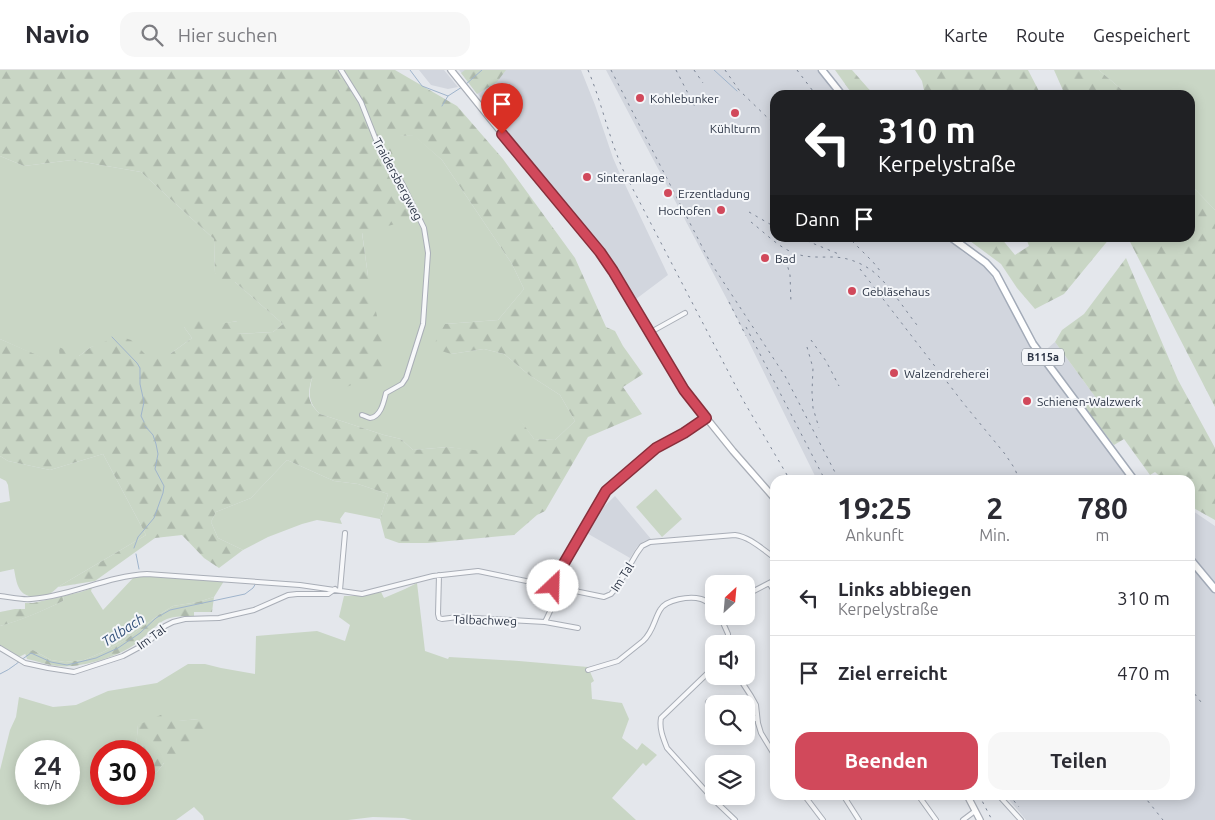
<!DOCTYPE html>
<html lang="de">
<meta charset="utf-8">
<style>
:root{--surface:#fff;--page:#f7f7f7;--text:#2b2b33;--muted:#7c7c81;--line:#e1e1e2;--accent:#d1495b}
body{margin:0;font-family:Ubuntu,sans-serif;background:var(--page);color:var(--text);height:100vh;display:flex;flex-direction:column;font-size:19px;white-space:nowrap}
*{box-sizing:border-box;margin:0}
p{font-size:16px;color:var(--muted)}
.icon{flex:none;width:28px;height:28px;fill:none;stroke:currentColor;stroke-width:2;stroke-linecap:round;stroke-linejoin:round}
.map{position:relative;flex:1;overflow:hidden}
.side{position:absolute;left:770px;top:405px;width:425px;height:325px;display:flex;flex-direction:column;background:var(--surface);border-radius:15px;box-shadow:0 2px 12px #0003}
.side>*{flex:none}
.banner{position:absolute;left:770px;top:20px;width:425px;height:152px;border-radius:15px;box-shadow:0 2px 12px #0003;background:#202124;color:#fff;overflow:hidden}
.needle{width:32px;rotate:26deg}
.fabs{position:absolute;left:705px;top:505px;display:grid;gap:10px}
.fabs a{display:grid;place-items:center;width:50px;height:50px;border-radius:10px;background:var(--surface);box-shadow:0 2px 12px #0003;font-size:25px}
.speed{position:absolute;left:15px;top:670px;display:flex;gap:10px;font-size:25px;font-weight:700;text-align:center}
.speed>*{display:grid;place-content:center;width:65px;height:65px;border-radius:50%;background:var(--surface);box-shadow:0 2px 12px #0003;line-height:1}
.speed small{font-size:12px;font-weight:400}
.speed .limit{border:8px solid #d22;background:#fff;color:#111}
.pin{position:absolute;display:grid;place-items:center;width:42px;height:42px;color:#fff;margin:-51px -21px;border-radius:50% 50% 50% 0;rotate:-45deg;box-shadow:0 0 5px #0007}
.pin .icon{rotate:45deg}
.me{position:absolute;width:55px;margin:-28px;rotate:24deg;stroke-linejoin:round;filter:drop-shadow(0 0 4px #0008)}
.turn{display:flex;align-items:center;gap:18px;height:105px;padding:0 25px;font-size:22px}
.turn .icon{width:65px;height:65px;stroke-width:2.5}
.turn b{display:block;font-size:35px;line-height:42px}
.then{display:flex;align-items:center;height:48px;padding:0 25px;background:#0003;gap:10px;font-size:19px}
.eta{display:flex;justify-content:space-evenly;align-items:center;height:85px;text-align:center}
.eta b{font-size:30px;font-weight:700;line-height:35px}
.button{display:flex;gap:10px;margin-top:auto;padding:10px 25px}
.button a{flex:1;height:58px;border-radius:15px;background:var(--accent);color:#fff;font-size:20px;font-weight:700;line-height:58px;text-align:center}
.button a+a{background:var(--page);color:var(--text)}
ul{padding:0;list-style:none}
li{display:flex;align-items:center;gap:15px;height:75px;padding:0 25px;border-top:1px solid var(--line)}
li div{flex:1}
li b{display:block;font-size:19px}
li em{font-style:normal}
header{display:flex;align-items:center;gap:30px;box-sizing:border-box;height:70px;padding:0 25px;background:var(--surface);border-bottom:1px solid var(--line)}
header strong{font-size:24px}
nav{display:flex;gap:28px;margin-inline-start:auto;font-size:18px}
.search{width:350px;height:45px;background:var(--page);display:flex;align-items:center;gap:12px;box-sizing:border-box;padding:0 18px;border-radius:15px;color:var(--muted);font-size:19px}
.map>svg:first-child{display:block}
</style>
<header>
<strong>Navio</strong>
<div class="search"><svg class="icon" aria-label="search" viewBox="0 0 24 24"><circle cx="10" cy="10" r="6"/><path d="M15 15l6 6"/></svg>Hier suchen</div>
<nav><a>Karte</a><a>Route</a><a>Gespeichert</a></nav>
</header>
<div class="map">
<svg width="1215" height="750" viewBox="0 0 1215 750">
<defs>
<pattern id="forest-firs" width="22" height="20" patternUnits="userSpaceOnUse" patternTransform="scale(1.25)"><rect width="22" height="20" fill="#c9d6c5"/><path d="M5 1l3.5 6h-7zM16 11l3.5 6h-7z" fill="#adb8ab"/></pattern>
</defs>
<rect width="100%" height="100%" fill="#e4e7ec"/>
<path fill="#d2d6de" d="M419,0H444L458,17L448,19L431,15Z
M459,0H581L595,35L613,88L620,104L668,205L636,229L617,202L608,187L573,141L521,79Z
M606,0H818L837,25H775V168H948L963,182L985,198L995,211L1024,265L1032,276L1131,410H817L740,254Z
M1055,272L1096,328L1084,337L1042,283Z
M615,426L651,469L644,471L637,477L630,488L585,462L593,447Z
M1190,439L1215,456V750H1026L1005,725H1190Z"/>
<path fill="#c9d6c5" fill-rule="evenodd" d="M1099,0H1215V140L1190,114V25H1126L1122,20Z
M383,64L415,66L442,90L512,194L524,219L498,250L445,254L451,284L484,279L504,284L529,305L560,325L575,351L555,370L534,369L519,349L482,382L448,377L413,380L401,369L384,365L320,344C307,331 309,324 312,307L368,206L362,162Z
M0,86L24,96L72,90L141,102L214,169L215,203L235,212L283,254L273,262L236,264L237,251L212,256L184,257L192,268L170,284L145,285L131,271L91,277L79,286L60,296L0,269Z
M103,384L146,465L58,517C52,523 49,525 40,526C19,529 17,516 14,499L0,502V433L10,431L8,415L6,411L0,408V386L8,391L50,400Z
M287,390L334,411L358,414L388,424L380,449L345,442L340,449L342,454L317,450L302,454L268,467L243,480L218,468L211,452L216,442L251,428Z
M656,419L682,449L662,467L636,437Z
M145,506L224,511L214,527L198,532L173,536L160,544L125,570L103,582L84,590L65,592L51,590L33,580L19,587L0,575V556C22,550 42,541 63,531L64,526L81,522L92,518L91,521L103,540L134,507Z
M417,513L425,581L448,589L449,587L519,591L588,597L594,611L591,613L592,629L622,633L629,649L622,668L637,680L642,673L657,685L646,696L643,693L612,728L636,750H412L404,748L373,747L348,750H204L203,746L194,737L176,750H0V700L10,660L16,647L19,627L53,637L76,635L108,621L157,613L188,594H205L221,598L255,604L256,566L317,561L345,571L350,555L339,547L344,526H363L381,522L384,528L405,519ZM199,649L157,702L144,706V724H101V681H134L136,679L138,655ZM26,681H69V724H26Z"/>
<path fill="url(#forest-firs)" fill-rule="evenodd" d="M0,0H395L457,36L503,89L575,188L606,257L615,261L623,276L643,304L623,317L642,344L588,367L545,441L537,445L514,465L428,473H399L385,468L380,449L388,424L358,414L334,411L287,390L251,428L216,442L211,452L218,468L243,480L219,498L204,488L182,465L155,468L95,511L58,517L146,465L103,384L50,400L8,391L0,386V269L60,295L59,277L79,286L91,277L119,266L131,270L145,284H170L192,268L184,257L201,249L212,255L238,251L237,264L273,262L283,254L235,212L222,216L215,203L214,169L141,102L72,90L24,96L0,86ZM384,65L414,66L442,90L512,194L524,219L498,250L445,254L432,278L451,284L484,279L504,284L529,305L560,325L575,351L555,370L534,369L519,348L482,381L448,377L413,380L401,369L384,365L320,344C306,331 308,324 312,307L339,320L384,302L383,273L368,206L362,163L421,147Z
M465,0H506L497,12L477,24L461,3Z
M835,0H852L874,25H853Z
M915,0H1028L1041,25H925L922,11Z
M1054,0H1099L1122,20L1126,25H1065Z
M1190,114L1215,140V337L1128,168H1190Z
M966,168H1001L1015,185L1029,176L1026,168H1110L1064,224L1035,239L1017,218L1001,194Z
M1126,188L1178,310L1215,378V450L1190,436V410H1164L1155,402L1150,405L1124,369L1114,375L1084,337L1096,328L1055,272L1062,260L1084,244Z
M64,526L63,531C42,541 23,550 0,556V542L15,539H25V533H33Z
M214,527L212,542H194V546C185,546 175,546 167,549C156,553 144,569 134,575C117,587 78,599 57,596C47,595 37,591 27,589L25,583L33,580L51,590L65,592L84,590L103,582L125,570L160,544L173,536L198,532Z
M163,644L176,651L199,649L211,658L196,677L178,692L164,693L157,702L144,706V681H134L136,678L138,655Z"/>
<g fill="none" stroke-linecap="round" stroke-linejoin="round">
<path stroke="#9fb4cc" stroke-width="1" d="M410,0L422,16L448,26L462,17
M714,0L737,21
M465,15L482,0
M442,36L448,26
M112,267L137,293L140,298V314L144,332L141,346L144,352
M134,478L138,467L154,448L163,423L164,416L155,399L158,384L156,374L153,365L145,356
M136,484L139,499
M0,604C12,599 20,590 31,583L51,592L67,595L96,588L118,578L140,563L156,548L170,540L245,524L253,518L256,513"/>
<defs>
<path id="minor" d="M341,0L361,32L378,75L402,113L424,158L428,183L423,254L406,308L402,314L386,323C384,331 381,347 370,348C369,348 363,345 362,345
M649,263L685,243
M439,505L438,544L439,548L442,549L458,547L545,552L561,518
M769,513L775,522
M553,516L556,507L606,421L656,379L684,363L705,348
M340,520L345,463
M746,525L775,510
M0,526C10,527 21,530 31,529C71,526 107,506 147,504L300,515L362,524L433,506L478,501L604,527L611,524L617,517L637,483L642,476L650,472L735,465C750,467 762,479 775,488
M720,546L728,564V574
M545,552L578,558
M0,578L25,593L48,598L74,602L123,586L147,573L165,556L173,552L185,549L219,548L254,540L288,525L297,524H328L335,519
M714,597L661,648C659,658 663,668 667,678L713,729L735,750
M588,600L618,591L643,571C653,562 654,550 660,540C666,529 690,526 701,529C705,530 710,534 714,537
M738,606L751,626L756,635L758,653L761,663L775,686
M708,632L714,638
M746,653L757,647
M804,725L823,750
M843,725L859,750
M918,725L936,750
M1001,728L1021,750
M963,750L975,741"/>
<path id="secondary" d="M451,0L492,51L600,182L615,204L684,320L733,381L775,429
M967,725L980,750"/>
<path id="primary" d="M822,0L842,25
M952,168L986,193L996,204L1033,274L1134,410
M1190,489L1215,519"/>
</defs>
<use href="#minor" stroke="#a9aeb7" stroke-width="6"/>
<use href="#secondary" stroke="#a9aeb7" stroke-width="8"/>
<use href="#primary" stroke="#a3abb8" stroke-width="9"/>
<use href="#minor" stroke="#f7f8fa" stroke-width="4"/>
<use href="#secondary" stroke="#fff" stroke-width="5.5"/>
<use href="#primary" stroke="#fff" stroke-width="6"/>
<path stroke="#7d8696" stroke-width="1" stroke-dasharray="2.5 5" stroke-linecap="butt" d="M588,0C602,33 609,69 624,102L743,330L790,410
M611,0L709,190L785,306L839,410
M676,0L696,39
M694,0L703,13
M725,0L739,20L775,55
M797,0L816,25
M749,142L775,157
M751,152C764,162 778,177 794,183C806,188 819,187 832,187C844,187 857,191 868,198C885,208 904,239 917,255
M800,168L841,185
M852,171L873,192L881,202
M786,190L790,205L791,233
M860,199L964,334L1005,384L1015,399L1019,410
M729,232L746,266
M746,257L825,410
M811,270L826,291L839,316
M807,277L813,298L812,322L813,338L819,358
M1190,618L1201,632
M1190,634L1193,638
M979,725L992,750
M1009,725L1019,737
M1143,725L1163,750"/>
</g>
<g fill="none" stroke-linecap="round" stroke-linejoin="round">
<defs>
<path id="route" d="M502,64L600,182L613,201L684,320L706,348L684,363L656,378L606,421L556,507L553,516"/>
</defs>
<use href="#route" stroke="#882f3b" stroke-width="12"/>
<use href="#route" stroke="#d1495b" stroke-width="9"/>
</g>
<g fill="#d1495b" stroke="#f4f6f9" stroke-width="2">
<circle cx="640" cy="28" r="5"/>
<circle cx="735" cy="43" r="5"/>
<circle cx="587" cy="107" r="5"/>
<circle cx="668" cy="123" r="5"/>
<circle cx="721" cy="140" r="5"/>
<circle cx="765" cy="188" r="5"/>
<circle cx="852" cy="221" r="5"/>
<circle cx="894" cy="303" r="5"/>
<circle cx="1027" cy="331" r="5"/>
</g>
<g text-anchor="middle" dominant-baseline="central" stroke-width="4" stroke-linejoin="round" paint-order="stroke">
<rect fill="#f4f6f9" stroke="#676e7b" stroke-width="1" x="1022" y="278.5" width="42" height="17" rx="4"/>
<g font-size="11" font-weight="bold" fill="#2b3445">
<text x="1043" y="287">B115a</text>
</g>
<g font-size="12" fill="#2b3445" stroke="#f4f6f9" text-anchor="start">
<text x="650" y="28">Kohlebunker</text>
<text x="735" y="58" text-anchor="middle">Kühlturm</text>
<text x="597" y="107">Sinteranlage</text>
<text x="678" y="123">Erzentladung</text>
<text x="711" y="140" text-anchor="end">Hochofen</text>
<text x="775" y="188">Bad</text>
<text x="862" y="221">Gebläsehaus</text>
<text x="904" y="303">Walzendreherei</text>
<text x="1037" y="331">Schienen-Walzwerk</text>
</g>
<g font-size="12" fill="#2b3445" stroke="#f4f6f9">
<text transform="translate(398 109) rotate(62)">Traidersbergweg</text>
<text transform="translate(622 507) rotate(-57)">Im Tal</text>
<text transform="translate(485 550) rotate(2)">Talbachweg</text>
<text transform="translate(151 567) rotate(-36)">Im Tal</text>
</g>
<g font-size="14" font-style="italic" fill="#34527a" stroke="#f4f6f9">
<text transform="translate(123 560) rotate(-33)">Talbach</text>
</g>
</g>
</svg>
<div class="fabs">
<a><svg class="needle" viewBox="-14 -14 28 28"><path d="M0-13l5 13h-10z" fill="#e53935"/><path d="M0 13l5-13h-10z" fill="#7c7c81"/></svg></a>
<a><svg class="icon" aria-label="sound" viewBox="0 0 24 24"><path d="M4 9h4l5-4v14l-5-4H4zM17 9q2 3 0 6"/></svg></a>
<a><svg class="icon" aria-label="search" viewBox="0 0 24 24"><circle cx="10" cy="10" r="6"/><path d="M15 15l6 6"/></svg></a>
<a><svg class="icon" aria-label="layers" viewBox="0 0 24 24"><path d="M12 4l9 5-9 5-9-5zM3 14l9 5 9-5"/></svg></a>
</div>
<div class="speed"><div>24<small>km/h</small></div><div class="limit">30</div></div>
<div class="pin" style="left:502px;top:64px;background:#d93025"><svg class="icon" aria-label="arrive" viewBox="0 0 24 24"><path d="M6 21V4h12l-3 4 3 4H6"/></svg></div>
<svg class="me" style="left:553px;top:516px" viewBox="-20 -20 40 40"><circle r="19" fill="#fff"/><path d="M0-13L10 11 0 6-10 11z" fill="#d1495b"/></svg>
<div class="banner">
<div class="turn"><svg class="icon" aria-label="left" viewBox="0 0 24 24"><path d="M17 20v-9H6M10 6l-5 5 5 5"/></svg><div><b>310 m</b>Kerpelystraße</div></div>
<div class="then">Dann<svg class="icon" aria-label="arrive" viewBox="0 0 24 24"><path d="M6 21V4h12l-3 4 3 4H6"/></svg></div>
</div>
<section class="side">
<div class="eta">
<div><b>19:25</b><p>Ankunft</p></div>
<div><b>2</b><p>Min.</p></div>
<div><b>780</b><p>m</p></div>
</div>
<ul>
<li><svg class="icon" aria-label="left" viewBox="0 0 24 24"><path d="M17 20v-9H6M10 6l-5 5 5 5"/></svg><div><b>Links abbiegen</b><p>Kerpelystraße</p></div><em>310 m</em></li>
<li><svg class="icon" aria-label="arrive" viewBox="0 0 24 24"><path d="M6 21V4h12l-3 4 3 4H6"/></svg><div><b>Ziel erreicht</b></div><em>470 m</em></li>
</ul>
<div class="button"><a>Beenden</a><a>Teilen</a></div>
</section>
</div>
